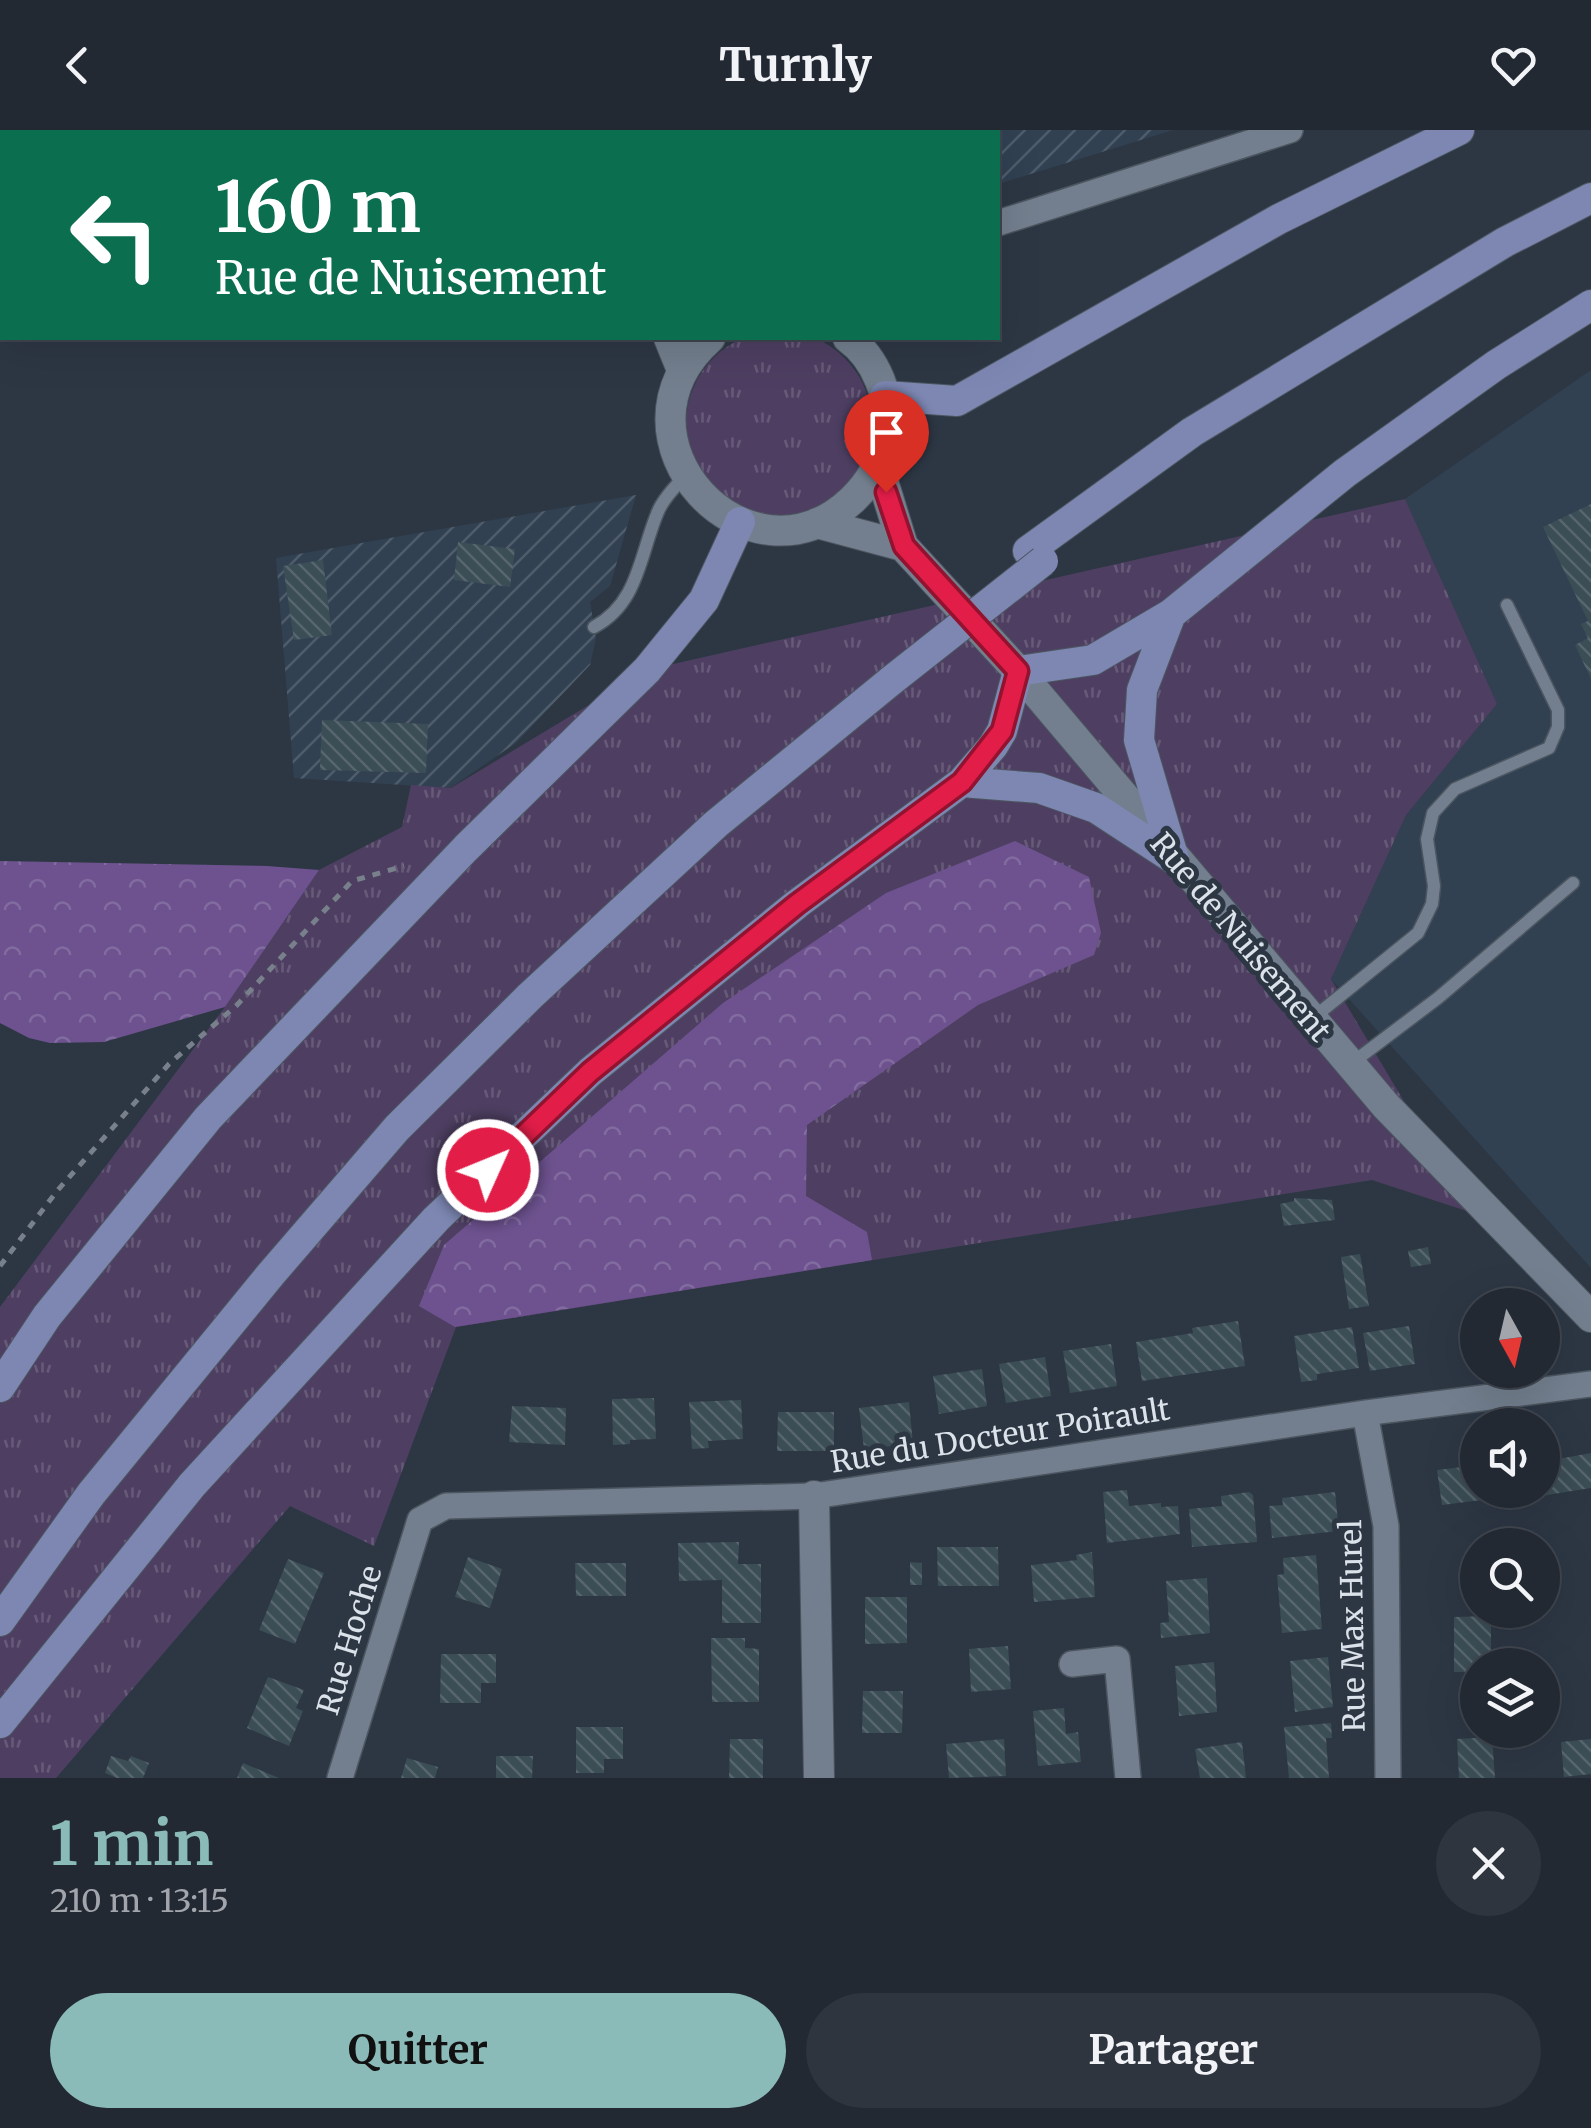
<!DOCTYPE html>
<html lang="fr">
<meta charset="utf-8">
<style>
:root{--surface:#222933;--page:#2e353f;--text:#f1f3f6;--muted:#a2a6ac;--line:#3f454e;--accent:#8bbbb9}
body{margin:0;font-family:Merriweather,serif;background:var(--page);color:var(--text);height:100vh;display:flex;flex-direction:column;font-size:38px;white-space:nowrap}
*{box-sizing:border-box;margin:0}
p{font-size:32px;color:var(--muted)}
.icon{flex:none;width:55px;height:55px;fill:none;stroke:currentColor;stroke-width:2;stroke-linecap:round;stroke-linejoin:round}
.map{position:relative;height:1648px;overflow:hidden}
.drawer{display:flex;flex-direction:column;background:var(--surface);flex:1}
.drawer>*{flex:none}
.hud{position:absolute;left:0px;top:0px;width:1000px;height:210px;box-shadow:0 10px 40px #0002,0 0 0 2px var(--line);background:#0b6e4f;color:#fff;overflow:hidden}
.needle{width:65px;rotate:172deg}
.fabs{position:absolute;left:1460px;top:1158px;display:grid;gap:20px}
.fabs a{display:grid;place-items:center;width:100px;height:100px;border-radius:50%;background:var(--surface);box-shadow:0 10px 40px #0002,0 0 0 2px var(--line);font-size:50px}
.pin{position:absolute;display:grid;place-items:center;width:85px;height:85px;color:#fff;margin:-102px -42px;border-radius:50% 50% 50% 0;rotate:-45deg;box-shadow:0 0 10px #0007}
.pin .icon{rotate:45deg}
.me{position:absolute;width:110px;margin:-55px;rotate:46deg;stroke-linejoin:round;filter:drop-shadow(0 0 8px #0008)}
.turn{display:flex;align-items:center;gap:35px;height:210px;padding:0 50px;font-size:45px}
.turn .icon{width:130px;height:130px;stroke-width:2.5}
.turn b{display:block;font-size:70px;line-height:85px}
.round{display:grid;place-items:center;flex:none;width:105px;height:105px;border-radius:52px;background:var(--page)}
.overview{display:flex;align-items:center;justify-content:space-between;height:170px;padding:0 50px}
h1{font-size:60px;font-weight:700;line-height:75px;color:var(--accent)}
.cta{display:flex;gap:20px;margin-top:auto;padding:20px 50px}
.cta a{flex:1;height:115px;border-radius:60px;background:var(--accent);color:#111;font-size:40px;font-weight:700;line-height:115px;text-align:center}
.cta a+a{background:var(--page);color:var(--text)}
header{display:flex;justify-content:space-between;align-items:center;height:130px;padding:0 50px;background:var(--surface);font-size:45px;font-weight:700}
.map>svg:first-child{display:block}
</style>
<header><svg class="icon" aria-label="back" viewBox="0 0 24 24"><path d="M15 5l-7 7 7 7"/></svg>Turnly<svg class="icon" aria-label="heart" viewBox="0 0 24 24"><path d="M12 20l-8-8c-3-5 5-10 8-4 3-6 11-1 8 4z"/></svg></header>
<div class="map">
<svg width="1591" height="1648" viewBox="0 0 1591 1648">
<defs>
<pattern id="industrial-furrows" width="10" height="10" patternUnits="userSpaceOnUse" patternTransform="scale(2.5)"><rect width="10" height="10" fill="#314152"/><path d="M-1 1l2-2M0 10L10 0M9 11l2-2" fill="none" stroke="#4e5c6b"/></pattern>
<pattern id="grass-tufts" width="24" height="20" patternUnits="userSpaceOnUse" patternTransform="scale(2.5)"><rect width="24" height="20" fill="#4e3f62"/><path d="M3 7l-1-3M5 7V3M7 7l1-3M15 17l-1-3M17 17v-4M19 17l1-3" fill="none" stroke="#675a79"/></pattern>
<pattern id="forest-crowns" width="20" height="18" patternUnits="userSpaceOnUse" patternTransform="scale(2.5)"><rect width="20" height="18" fill="#6d528f"/><path d="M2 6a3 3 0 1 1 6 0M12 15a3 3 0 1 1 6 0" fill="none" stroke="#816b9f"/></pattern>
<pattern id="building-back-hatch" width="6" height="6" patternUnits="userSpaceOnUse" patternTransform="scale(2.5)"><rect width="6" height="6" fill="#3b4d55"/><path d="M-1 5l2 2M0 0l6 6M5-1l2 2" fill="none" stroke="#57666e"/></pattern>
</defs>
<rect width="100%" height="100%" fill="#2d3744"/>
<path fill="#314152" d="M1591,240V1138L1331,849L1406,685L1497,574L1405,369Z"/>
<path fill="url(#industrial-furrows)" d="M526,0H1173L998,54V2Z
M636,365L610,456L590,472L596,508L590,535L516,613L450,658L294,648L276,428Z"/>
<path fill="url(#grass-tufts)" d="M686 294a93 93 0 1 1 186 0a93 93 0 1 1-186 0Z
M1405,369L1497,574L1406,685L1331,849L1470,1082L1372,1050L456,1197L374,1416L290,1376L56,1648H0V1177L225,877L319,740L402,697L411,655L451,658L647,540Z"/>
<path fill="url(#forest-crowns)" d="M1015,711L1089,747L1101,803L1094,825L978,875L807,995L806,1066L867,1102L872,1130L455,1197L419,1176L444,1115L723,873L886,763Z
M0,731L267,736L319,740L225,877L104,912L50,913L29,908L0,893Z"/>
<path fill="url(#building-back-hatch)" d="M1591,374V549L1575,515L1588,508L1581,494L1588,491L1543,397Z
M458,412L515,419L510,457L454,450Z
M323,430L332,505L294,510L283,436Z
M322,590L428,594L426,643L320,640Z
M1294,1068L1332,1070L1335,1090L1284,1096L1280,1074L1294,1071Z
M1428,1117L1431,1134L1411,1137L1408,1121Z
M1360,1124L1369,1176L1349,1179L1341,1127Z
M1238,1191L1245,1236L1142,1251L1136,1212L1193,1203L1192,1198Z
M1409,1196L1415,1234L1370,1241L1363,1203Z
M1352,1197L1359,1238L1317,1244V1250L1301,1252L1294,1206Z
M1111,1214L1117,1256L1070,1263L1063,1221Z
M1045,1227L1051,1266L1006,1273L999,1234Z
M982,1239L987,1276L939,1284L933,1246Z
M654,1268L656,1309L630,1310V1314L613,1315L612,1269Z
M741,1270L743,1309L708,1311L709,1318L692,1319L689,1272Z
M909,1272L913,1314L864,1319L859,1278Z
M512,1276L566,1278L565,1315L509,1312Z
M778,1282H834V1321H777Z
M1591,1323V1358L1541,1366L1542,1332Z
M1478,1335V1360H1489L1490,1369L1442,1375L1437,1340Z
M1127,1360L1129,1376L1161,1373V1377L1178,1376L1180,1404L1107,1413L1103,1362Z
M1249,1362L1253,1365L1257,1412L1192,1417L1189,1379L1222,1376L1221,1366Z
M1335,1362L1339,1401L1272,1408L1269,1376L1283,1375L1282,1368Z
M739,1412L738,1434H761V1493H722V1450L679,1451L678,1413Z
M937,1417H998L999,1456H938Z
M1092,1422L1095,1467L1034,1472L1031,1435L1077,1430L1076,1425Z
M1316,1425L1322,1499L1282,1503L1277,1445L1284,1444L1283,1428Z
M468,1427L502,1439L490,1478L455,1467Z
M288,1429L324,1443L295,1514L259,1500Z
M910,1432L922,1433V1455H910Z
M575,1433H626V1466H576Z
M1207,1448L1210,1503L1161,1508L1160,1493L1169,1492L1166,1451Z
M865,1467H907V1513L865,1514Z
M1491,1486V1535H1478V1542H1454V1487Z
M711,1508H745V1518L759,1519V1572H712Z
M1008,1516L1011,1559L971,1562L969,1519Z
M441,1524H496V1553H481V1573H440Z
M1328,1527L1333,1577L1295,1582L1290,1531Z
M1214,1532L1217,1582L1179,1586L1175,1536Z
M268,1547L304,1560L296,1578L303,1581L289,1616L247,1598Z
M863,1561H903L902,1603H862Z
M1064,1578L1066,1604L1078,1602L1081,1632L1038,1636L1033,1581Z
M1331,1593L1332,1608H1326L1329,1648H1289L1284,1597Z
M576,1597H623V1629H604V1643H576Z
M1492,1607L1495,1648H1459L1457,1609Z
M730,1609H763V1648H729Z
M1004,1609L1006,1646L949,1648L946,1614Z
M1591,1609V1644L1564,1647L1561,1612Z
M1242,1612L1246,1648H1200L1195,1619Z
M111,1626L128,1631L131,1626L149,1633L143,1648H117L105,1643Z
M496,1626H533L532,1648H496Z
M407,1628L438,1637L435,1648H401Z
M243,1633L279,1648H237Z"/>
<g fill="none" stroke-linecap="round" stroke-linejoin="round">
<defs>
<path id="service" d="M594,497C638,474 640,425 657,384C662,370 675,357 685,346
M1313,888L1418,803L1432,774L1434,756L1427,709L1433,683L1455,659L1549,618L1558,597V580L1507,475
M1352,933L1438,868L1573,753"/>
<path id="minor" d="M998,93L1290,0
M1365,1283L1386,1396L1388,1648
M1072,1534L1117,1529L1128,1648
M340,1648L420,1390L446,1376L814,1366L1365,1283L1591,1254"/>
<path id="tertiary" d="M485,0L488,2
M669,208L682,240
M710,208C598,308 749,468 852,370C871,352 883,329 887,303C892,269 876,228 848,208
M878,335L903,416L1018,541L1386,976L1591,1187
M817,393L903,416
M814,1366L819,1648"/>
<path id="primary" d="M885,266L957,271L1279,89L1459,0
M1028,421L1192,302L1505,112L1591,68
M1171,484L1142,560L1139,610L1174,729
M962,652L1039,658L1096,678L1174,729
M0,1257L47,1186L208,988L466,718L647,540L704,470L740,392
M0,1491L91,1364L271,1144L397,998L530,866L716,694L892,550
M0,1593L192,1355L436,1089L590,942L797,774L962,652L993,616L1002,601L1018,541L1093,530L1171,484L1345,343L1496,235L1591,175"/>
</defs>
<use href="#service" stroke="#4c5660" stroke-width="15"/>
<use href="#minor" stroke="#4c5660" stroke-width="28"/>
<use href="#tertiary" stroke="#4c5660" stroke-width="32"/>
<use href="#primary" stroke="#4c5660" stroke-width="32"/>
<path stroke="#78808b" stroke-width="5" stroke-dasharray="8 8" stroke-linecap="butt" d="M0,1136L57,1061L169,934L237,875L352,751L404,736"/>
<use href="#service" stroke="#737f8e" stroke-width="12"/>
<use href="#minor" stroke="#737f8e" stroke-width="25"/>
<use href="#tertiary" stroke="#737f8e" stroke-width="30"/>
<use href="#primary" stroke="#7d87b2" stroke-width="30"/>
<defs>
<path id="primary-bridge" d="M892,550L1043,431"/>
</defs>
<use href="#primary-bridge" stroke="#4c5660" stroke-width="32" stroke-linecap="butt"/>
<use href="#primary-bridge" stroke="#7d87b2" stroke-width="30"/>
</g>
<g fill="none" stroke-linecap="round" stroke-linejoin="round">
<defs>
<path id="route" d="M488,1040L590,942L797,774L962,652L1002,601L1018,541L904,416L886,362"/>
</defs>
<use href="#route" stroke="#92132f" stroke-width="25"/>
<use href="#route" stroke="#e11d48" stroke-width="18"/>
</g>
<g text-anchor="middle" dominant-baseline="central" stroke-width="10" stroke-linejoin="round" paint-order="stroke">
<g font-size="30" fill="#dbe2ea" stroke="#2d3744">
<text transform="translate(1241 807) rotate(50)">Rue de Nuisement</text>
<text transform="translate(1000 1305) rotate(-9)">Rue du Docteur Poirault</text>
<text transform="translate(1352 1496) rotate(-91)">Rue Max Hurel</text>
<text transform="translate(349 1510) rotate(-73)">Rue Hoche</text>
</g>
</g>
</svg>
<div class="fabs">
<a><svg class="needle" viewBox="-14 -14 28 28"><path d="M0-13l5 13h-10z" fill="#e53935"/><path d="M0 13l5-13h-10z" fill="#a2a6ac"/></svg></a>
<a><svg class="icon" aria-label="sound" viewBox="0 0 24 24"><path d="M4 9h4l5-4v14l-5-4H4zM17 9q2 3 0 6"/></svg></a>
<a><svg class="icon" aria-label="search" viewBox="0 0 24 24"><circle cx="10" cy="10" r="6"/><path d="M15 15l6 6"/></svg></a>
<a><svg class="icon" aria-label="layers" viewBox="0 0 24 24"><path d="M12 4l9 5-9 5-9-5zM3 14l9 5 9-5"/></svg></a>
</div>
<div class="pin" style="left:886px;top:362px;background:#d93025"><svg class="icon" aria-label="arrive" viewBox="0 0 24 24"><path d="M6 21V4h12l-3 4 3 4H6"/></svg></div>
<svg class="me" style="left:488px;top:1040px" viewBox="-20 -20 40 40"><circle r="17" fill="#e11d48" stroke="#fff" stroke-width="3"/><path d="M0-11L8 9 0 5-8 9z" fill="#fff"/></svg>
<div class="hud">
<div class="turn"><svg class="icon" aria-label="left" viewBox="0 0 24 24"><path d="M17 20v-9H6M10 6l-5 5 5 5"/></svg><div><b>160 m</b>Rue de Nuisement</div></div>
</div>
</div>
<section class="drawer">
<div class="overview"><div><h1>1 min</h1><p>210 m · 13:15</p></div><a class="round"><svg class="icon" aria-label="close" viewBox="0 0 24 24"><path d="M6 6l12 12M18 6L6 18"/></svg></a></div>
<div class="cta"><a>Quitter</a><a>Partager</a></div>
</section>
